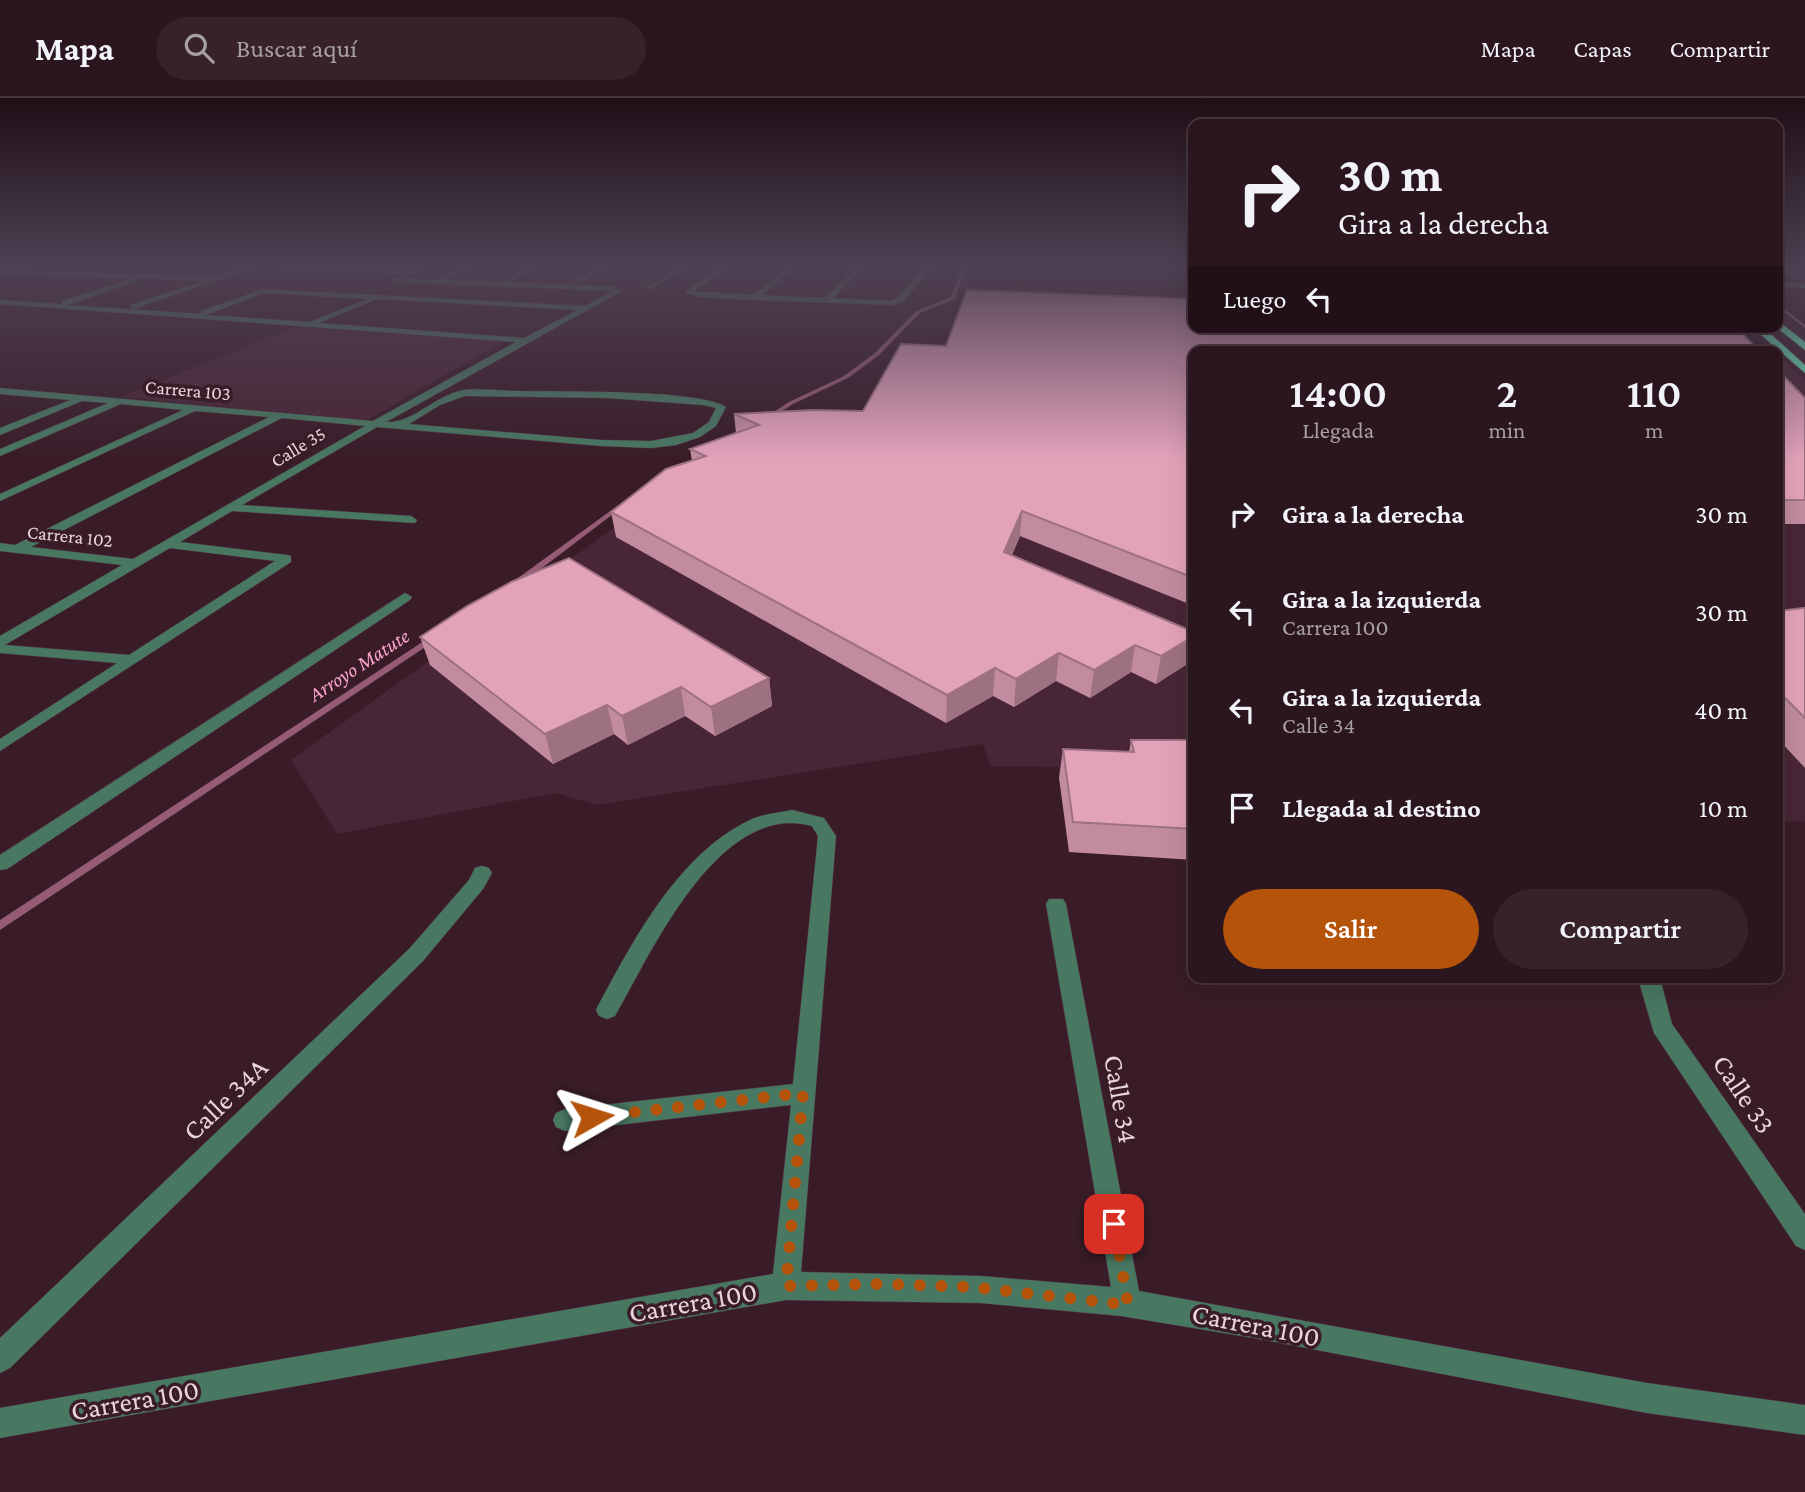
<!DOCTYPE html>
<html lang="es">
<meta charset="utf-8">
<style>
:root{--surface:#2b151e;--page:#37222b;--text:#f1f3f6;--muted:#a69fa4;--line:#47343c;--accent:#b45309}
body{margin:0;font-family:"Crimson Pro",serif;background:var(--page);color:var(--text);height:100vh;display:flex;flex-direction:column;font-size:26px;white-space:nowrap}
*{box-sizing:border-box;margin:0}
p{font-size:23px;color:var(--muted)}
.icon{flex:none;width:38px;height:38px;fill:none;stroke:currentColor;stroke-width:2;stroke-linecap:round;stroke-linejoin:round}
.map{position:relative;flex:1;overflow:hidden}
.drawer{position:absolute;left:1188px;top:248px;width:595px;height:637px;display:flex;flex-direction:column;background:var(--surface);border-radius:14px;box-shadow:0 7px 28px #0002,0 0 0 2px var(--line)}
.drawer>*{flex:none}
.top-card{position:absolute;left:1188px;top:21px;width:595px;height:214px;border-radius:14px;box-shadow:0 7px 28px #0002,0 0 0 2px var(--line);background:#2b151e;color:var(--text);overflow:hidden}
.pin{position:absolute;display:grid;place-items:center;width:60px;height:60px;color:#fff;margin:-30px;border-radius:14px;box-shadow:0 4px 10px #0006}
.me{position:absolute;width:77px;margin:-38px;rotate:84deg;stroke-linejoin:round;filter:drop-shadow(0 0 5px #0008)}
.turn{display:flex;align-items:center;gap:24px;height:147px;padding:0 35px;font-size:32px}
.turn .icon{width:91px;height:91px;stroke-width:2.5}
.turn b{display:block;font-size:49px;line-height:60px}
.then{display:flex;align-items:center;height:66px;padding:0 35px;background:#0003;gap:14px;font-size:26px}
.eta{display:flex;justify-content:space-evenly;align-items:center;height:119px;text-align:center}
.eta b{font-size:42px;font-weight:600;line-height:49px}
.primary-button{display:flex;gap:14px;margin-top:auto;padding:14px 35px}
.primary-button a{flex:1;height:80px;border-radius:42px;background:var(--accent);color:#fff;font-size:28px;font-weight:600;line-height:80px;text-align:center}
.primary-button a+a{background:var(--page);color:var(--text)}
ul{padding:0;list-style:none}
li{display:flex;align-items:center;gap:21px;height:98px;padding:0 35px}
li div{flex:1}
li b{display:block;font-size:26px}
li em{font-style:normal}
header{display:flex;align-items:center;gap:42px;box-sizing:border-box;height:98px;padding:0 35px;background:var(--surface);border-bottom:2px solid var(--line)}
header strong{font-size:33px}
nav{display:flex;gap:38px;margin-inline-start:auto;font-size:24px}
.search{width:490px;height:63px;background:var(--page);display:flex;align-items:center;gap:18px;box-sizing:border-box;padding:0 24px;border-radius:38px;color:var(--muted);font-size:26px}
.map>svg:first-child{display:block}
</style>
<header>
<strong>Mapa</strong>
<div class="search"><svg class="icon" aria-label="search" viewBox="0 0 24 24"><circle cx="10" cy="10" r="6"/><path d="M15 15l6 6"/></svg>Buscar aquí</div>
<nav><a>Mapa</a><a>Capas</a><a>Compartir</a></nav>
</header>
<div class="map">
<svg width="1805" height="1394" viewBox="0 0 1805 1394">
<rect width="100%" height="100%" fill="#391c28"/>
<path fill="#492635" d="M294,229L504,243L367,322L120,299Z
M1778,258L1805,282V374L1778,372Z
M1193,352V761L1069,754L1059,669L990,668L983,646L597,707L556,695L337,736L291,662L693,373Z
M1805,386V724L1778,722V390Z"/>
<g fill="none" stroke-linecap="round" stroke-linejoin="round">
<path fill="#965c73" fill-rule="evenodd" d="M10,166H16L0,171V169Z
M963,166H967L955,201L920,215L879,257L848,280L793,306L770,321H766V319L789,304L844,278L875,255L916,213L951,199Z
M1778,206L1805,227V230L1778,209Z
M620,406L625,407L517,489H511V485Z
M433,537L437,540L436,542L0,832V822Z"/>
<defs>
<path id="minor" d="M235,166L409,172L421,166H429L404,180L442,182L441,179L469,166H477L444,182L504,184L536,166H544L510,184L612,188L622,193L386,324C413,326 436,296 464,292C481,290 501,293 518,293C557,294 699,291 726,309L716,328L700,339L676,347L651,350L601,348L377,329L242,407L411,418L417,422L415,425L232,413L180,444L287,457L291,458V464L0,653V641L117,565L0,555V538L122,467L0,453V445L15,447L269,319L195,313L0,403V396L183,312L121,306L0,358V351L108,305L82,303L0,337V330L70,302L0,296V290L373,323L516,244L0,206V202L62,206V203L134,180L0,176V172L215,179L246,168ZM256,169L403,176L393,181L395,184L613,193L585,208L263,191L201,213V216L67,207L137,183V180L204,183L130,207L133,211ZM264,195L367,201L310,224L206,217ZM377,201L577,212L524,240L319,225ZM465,298L607,300L703,307L716,310L709,324L693,335L651,343L601,342L409,326L440,307ZM282,320L365,328L133,461L31,449ZM170,450L275,463L129,557L5,547Z
M603,166H611L578,185L573,184Z
M686,166H693L651,191L646,190Z
M726,166H733L694,193L753,197L793,166H800L762,197L825,200L859,166H866L833,200L892,203L897,200L926,169L923,166L933,168L903,204L893,207L754,202L701,199L686,195V193Z
M1778,166H1784L1799,179L1794,180Z
M1778,184L1805,186V190L1778,188Z
M405,495L412,499L410,502L7,771L0,772V757Z
M792,712L824,720L836,738L801,1174L981,1178L1111,1189L1046,806L1049,801H1063L1066,806L1139,1193L1647,1285L1805,1307V1337L1647,1315L1254,1240L1121,1218L981,1205L786,1202L0,1340V1310L773,1176L791,1007L565,1033L556,1029L553,1022L556,1015L565,1011L793,986L818,738L812,728C719,702 651,855 615,918L607,921L599,918L596,912C632,844 678,756 750,722C763,716 778,715 792,712Z
M482,768L489,770L492,775L483,791L423,863L10,1270L0,1275V1240L409,851L469,782L475,770Z
M1638,880H1660L1672,926L1805,1116V1152L1796,1148L1654,935Z"/>
<path id="highway" d="M1778,223L1805,244V252L1776,229Z
M1752,229H1763L1805,267V275Z"/>
</defs>
<use href="#minor" stroke="#553945" stroke-width="1"/>
<use href="#highway" stroke="#553945" stroke-width="2"/>
<use href="#minor" fill="#487862" fill-rule="evenodd"/>
<use href="#highway" fill="#66ebb4" fill-rule="evenodd"/>
</g>
<path fill="#c28ba0" d="M946,248L1194,254V508L1020,438L1012,457L1194,534V553L1192,563L1156,586L1131,574L1090,600L1056,583L1014,609L993,598L946,625L616,439L611,414L692,363L690,351L736,335L734,316L863,313Z
M1778,272L1805,300V426H1778Z
M1805,510V670L1778,641V513Z
M420,539L769,580L772,608L715,638L685,618L628,647L614,636L553,666L430,567Z
M1131,642H1194V762L1069,754L1059,680L1063,651L1129,654Z"/>
<path fill="#9e7182" d="M1022,413L1020,438L1002,479L1004,454Z
M1194,538V553L1192,563L1156,586L1161,558Z
M1135,547L1131,574L1090,600L1094,572Z
M1059,555L1056,583L1014,609L1016,581Z
M995,570L993,598L946,625L947,597Z
M769,580L772,608L715,638L711,609Z
M681,589L685,618L628,647L622,618Z
M607,607L614,636L553,666L545,636Z"/>
<path fill="#e2a2ba" stroke="#9e7182" stroke-width="2" d="M967,192L1194,201V229H1671L1741,234L1760,254H1194V480L1022,413L1004,454L1194,534V538L1161,558L1135,547L1094,572L1059,555L1016,581L995,570L947,597L611,414L666,371L706,358L690,351L759,327L734,316L813,312L863,313L901,246L946,248Z
M1778,272L1805,300V402H1778Z
M569,460L769,580L711,609L681,589L622,618L607,607L545,636L420,539L467,508L511,484Z
M1803,510H1805V620L1778,593V513Z
M1131,642H1194V731L1073,724L1063,651L1134,654Z"/>
<linearGradient id="sky" x2="0" y2="1"><stop stop-color="#1f0f16"/><stop offset="0.46" stop-color="#4e4053"/><stop offset="1" stop-color="#4e4053" stop-opacity="0"/></linearGradient>
<rect width="1805" height="361" fill="url(#sky)"/>
<g fill="none" stroke-linecap="round" stroke-linejoin="round">
<path stroke="#b45309" stroke-width="12" stroke-dasharray="0 21.6" d="M592,1019L803,995L786,1188L879,1186L972,1189L1128,1207L1114,1126"/>
</g>
<g text-anchor="middle" dominant-baseline="central" stroke-width="7" stroke-linejoin="round" paint-order="stroke">
<g font-size="19" fill="#e8d4db" stroke="#391c28">
<text transform="translate(188 292) rotate(5)">Carrera 103</text>
<text transform="translate(298 349) rotate(-31)">Calle 35</text>
<text transform="translate(70 438) rotate(6)">Carrera 102</text>
</g>
<g font-size="21" font-style="italic" fill="#fca5c7" stroke="#391c28">
<text transform="translate(359 567) rotate(-33)">Arroyo Matute</text>
</g>
<g font-size="28" fill="#e8d4db" stroke="#391c28">
<text transform="translate(1744 996) rotate(56)">Calle 33</text>
<text transform="translate(225 1001) rotate(-44)">Calle 34A</text>
<text transform="translate(1121 1001) rotate(80)">Calle 34</text>
<text transform="translate(693 1204) rotate(-10)">Carrera 100</text>
<text transform="translate(1256 1227) rotate(11)">Carrera 100</text>
<text transform="translate(135 1302) rotate(-10)">Carrera 100</text>
</g>
</g>
</svg>
<div class="pin" style="left:1114px;top:1126px;background:#d93025"><svg class="icon" aria-label="arrive" viewBox="0 0 24 24"><path d="M6 21V4h12l-3 4 3 4H6"/></svg></div>
<svg class="me" style="left:592px;top:1019px" viewBox="-20 -20 40 40"><path d="M0-17L14 15 0 8-14 15z" fill="#b45309" stroke="#fff" stroke-width="4"/></svg>
<div class="top-card">
<div class="turn"><svg class="icon" aria-label="right" viewBox="0 0 24 24"><path d="M7 20v-9h11M14 6l5 5-5 5"/></svg><div><b>30 m</b>Gira a la derecha</div></div>
<div class="then">Luego<svg class="icon" aria-label="left" viewBox="0 0 24 24"><path d="M17 20v-9H6M10 6l-5 5 5 5"/></svg></div>
</div>
<section class="drawer">
<div class="eta">
<div><b>14:00</b><p>Llegada</p></div>
<div><b>2</b><p>min</p></div>
<div><b>110</b><p>m</p></div>
</div>
<ul>
<li><svg class="icon" aria-label="right" viewBox="0 0 24 24"><path d="M7 20v-9h11M14 6l5 5-5 5"/></svg><div><b>Gira a la derecha</b></div><em>30 m</em></li>
<li><svg class="icon" aria-label="left" viewBox="0 0 24 24"><path d="M17 20v-9H6M10 6l-5 5 5 5"/></svg><div><b>Gira a la izquierda</b><p>Carrera 100</p></div><em>30 m</em></li>
<li><svg class="icon" aria-label="left" viewBox="0 0 24 24"><path d="M17 20v-9H6M10 6l-5 5 5 5"/></svg><div><b>Gira a la izquierda</b><p>Calle 34</p></div><em>40 m</em></li>
<li><svg class="icon" aria-label="arrive" viewBox="0 0 24 24"><path d="M6 21V4h12l-3 4 3 4H6"/></svg><div><b>Llegada al destino</b></div><em>10 m</em></li>
</ul>
<div class="primary-button"><a>Salir</a><a>Compartir</a></div>
</section>
</div>
